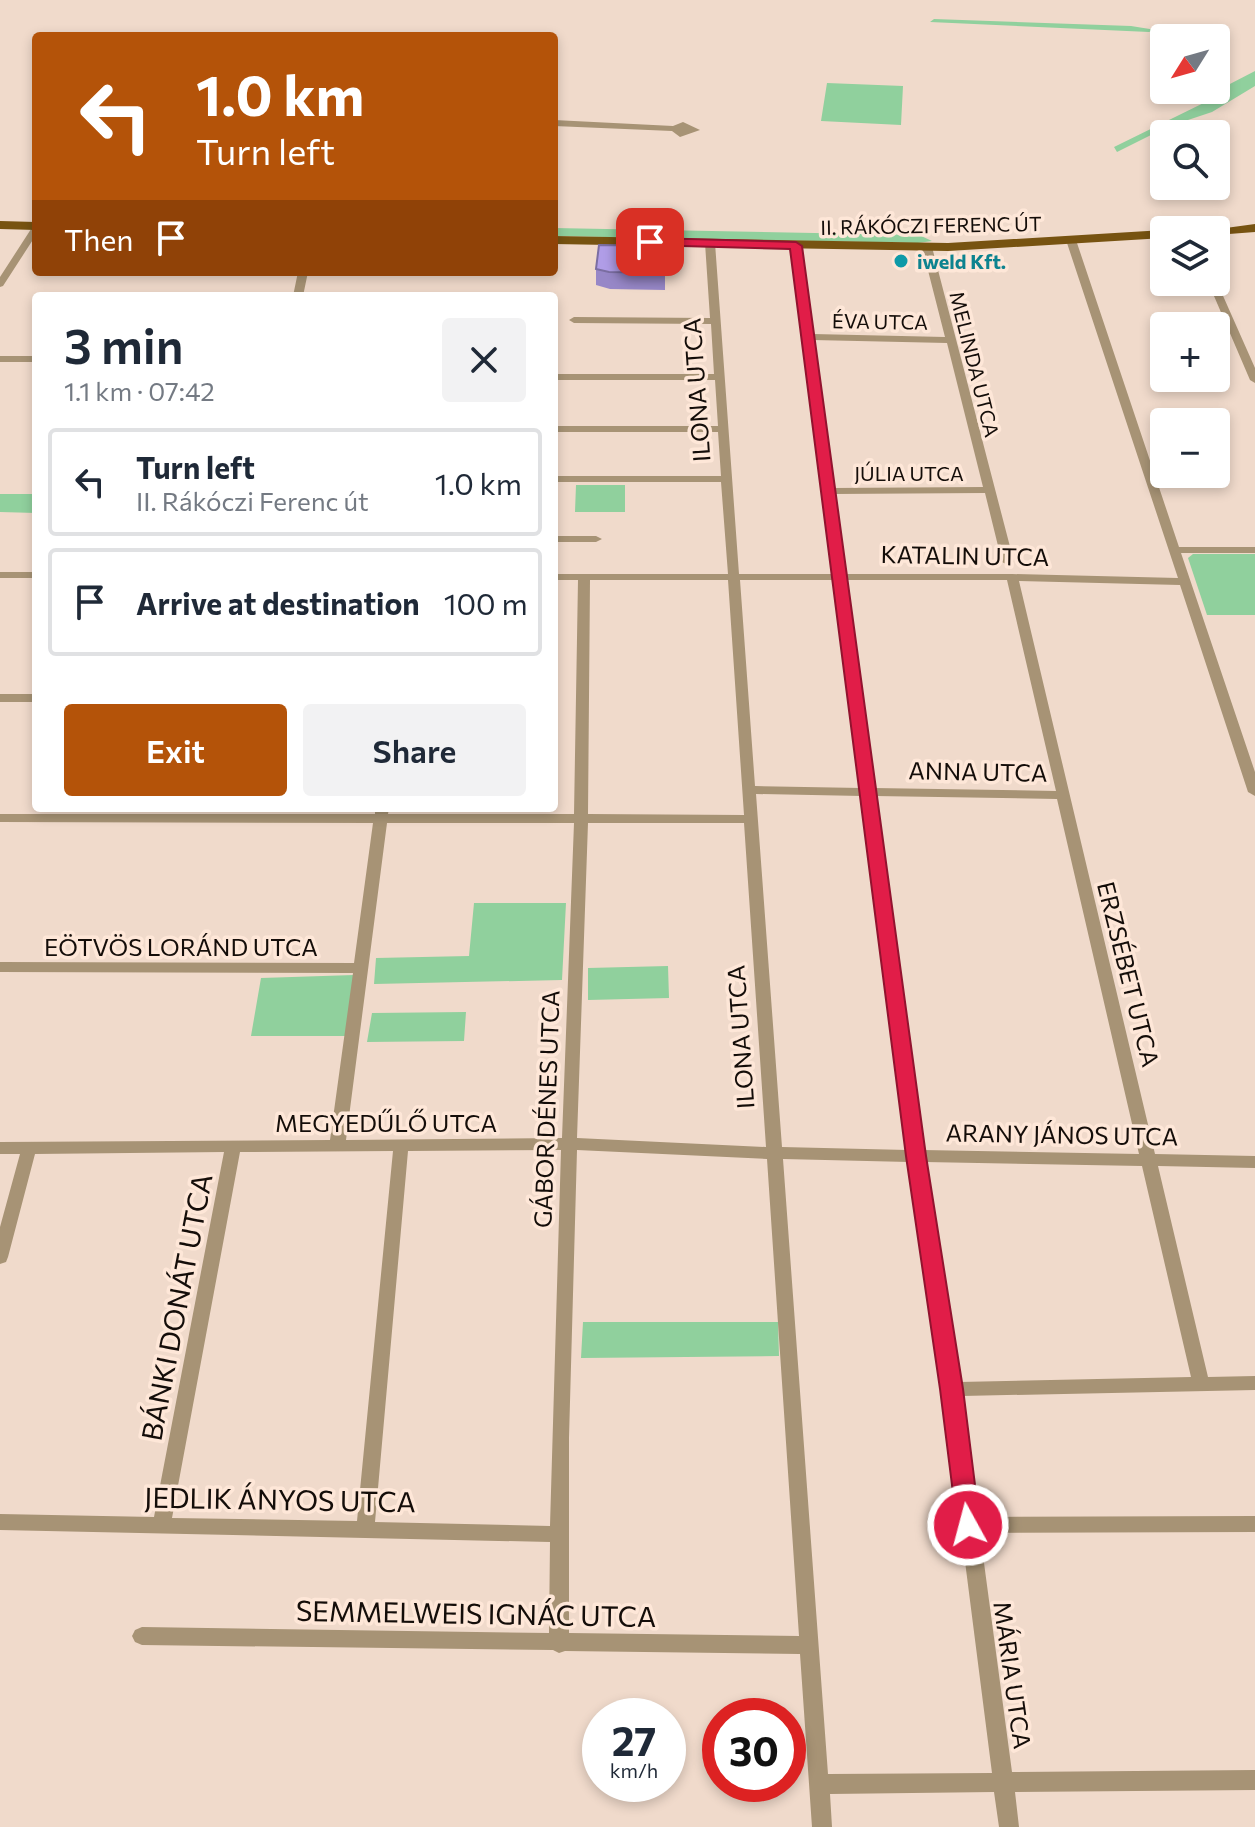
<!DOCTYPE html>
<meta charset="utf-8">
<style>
:root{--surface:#fff;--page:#f2f2f3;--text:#1f2937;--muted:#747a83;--line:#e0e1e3;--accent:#b45309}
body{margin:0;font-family:Commissioner,sans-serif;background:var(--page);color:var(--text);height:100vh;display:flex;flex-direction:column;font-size:30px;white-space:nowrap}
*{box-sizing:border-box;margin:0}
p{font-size:26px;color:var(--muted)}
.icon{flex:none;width:44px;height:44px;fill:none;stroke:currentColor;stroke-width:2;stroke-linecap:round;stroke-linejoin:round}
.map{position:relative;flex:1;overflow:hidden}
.panel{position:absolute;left:32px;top:292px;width:526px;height:520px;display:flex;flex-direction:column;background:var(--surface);border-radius:8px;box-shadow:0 4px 12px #0003}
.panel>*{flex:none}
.hud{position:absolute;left:32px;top:32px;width:526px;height:244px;border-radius:8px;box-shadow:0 4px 12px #0003;background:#b45309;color:#fff;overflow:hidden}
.needle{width:52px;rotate:233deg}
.controls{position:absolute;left:1150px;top:24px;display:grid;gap:16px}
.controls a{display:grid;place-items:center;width:80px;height:80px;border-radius:8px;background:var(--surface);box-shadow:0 4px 12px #0003;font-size:40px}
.speed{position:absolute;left:582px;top:1698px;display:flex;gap:16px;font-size:40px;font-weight:700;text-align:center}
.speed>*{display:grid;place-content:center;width:104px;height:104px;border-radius:50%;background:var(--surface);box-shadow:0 4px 12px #0003;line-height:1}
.speed small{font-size:20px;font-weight:400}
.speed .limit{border:12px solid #d22;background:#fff;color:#111}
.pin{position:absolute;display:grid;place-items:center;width:68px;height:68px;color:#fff;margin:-34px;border-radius:16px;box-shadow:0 4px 12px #0006}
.me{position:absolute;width:88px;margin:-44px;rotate:353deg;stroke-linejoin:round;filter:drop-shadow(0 0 6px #0008)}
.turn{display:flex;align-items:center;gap:28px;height:168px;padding:0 32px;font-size:36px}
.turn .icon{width:104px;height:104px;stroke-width:2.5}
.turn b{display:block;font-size:56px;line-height:68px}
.then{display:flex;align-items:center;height:76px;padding:0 32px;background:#0003;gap:16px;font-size:30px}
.round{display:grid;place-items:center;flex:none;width:84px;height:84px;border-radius:8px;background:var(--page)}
.summary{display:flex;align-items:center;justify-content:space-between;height:136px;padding:0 32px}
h1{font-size:48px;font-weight:600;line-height:60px}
.button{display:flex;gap:16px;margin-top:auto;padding:16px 32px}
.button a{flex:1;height:92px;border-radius:8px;background:var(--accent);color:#fff;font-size:32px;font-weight:600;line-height:92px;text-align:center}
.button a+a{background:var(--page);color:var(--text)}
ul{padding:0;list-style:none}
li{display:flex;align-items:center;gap:24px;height:108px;margin:0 16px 12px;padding:0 16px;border:4px solid var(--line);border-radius:8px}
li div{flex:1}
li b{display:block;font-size:30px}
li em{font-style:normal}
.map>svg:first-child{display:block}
</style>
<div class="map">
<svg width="1255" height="1827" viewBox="0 0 1255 1827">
<rect width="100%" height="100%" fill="#f0dacb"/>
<path fill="#90d09d" d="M934,19L1131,26L1156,30L1149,32L930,22Z
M1255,71V86L1212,112L1167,127L1117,152L1114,147L1228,91L1226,86Z
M827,83L903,86L901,125L821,121Z
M554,228L919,235L932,241L918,243L554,236Z
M576,485H625V512H575Z
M0,494H36V513L0,512Z
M1193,554H1255V615H1207L1188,558Z
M474,903H566L562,980L374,984L376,958L469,956Z
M668,966L669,998L588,1000V968Z
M354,975L346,1036H251L261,978Z
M466,1012L464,1041L367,1042L372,1013Z
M583,1322H778L779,1356L581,1358Z"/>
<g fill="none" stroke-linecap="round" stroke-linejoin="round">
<path fill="#a79375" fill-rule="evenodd" d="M554,120L673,126L683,122L700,130L680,137L672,131L554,126Z
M36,225V235L3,286L0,287V277L33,226Z
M1071,237L1076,240L1179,547H1255V553H1181L1255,772V796L1248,792L1180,585L1019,581L1155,1154L1255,1156V1168L1158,1166L1208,1377L1255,1376V1390L962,1396L978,1517L1255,1516V1532L980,1533L1012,1772L1255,1770V1790L1015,1792L1019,1827H999L994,1792L830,1794L832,1827H812L800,1654L565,1651L559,1653L553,1650L142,1645L135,1642L132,1636L135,1630L142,1627L549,1633L550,1542L0,1530V1514L154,1517L224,1152L35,1154L8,1257L6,1262L0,1264V1227L20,1154H0V1142L330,1140L353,973L0,972V962L354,963L373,823L0,822V814H375V808H389L388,814H574L578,580H554V574H728L721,482H554V476H721L718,432H554V426H718L715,380H554V374H714L711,324L574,323L569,320L574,317L710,318L705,243L710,240L715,243L739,574H833L791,246L796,243L801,246L813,334L945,337L922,247L927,244L932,247L1014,562L1008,565L1002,562L985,493L834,494L845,574H1012L1178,578L1066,240ZM813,340L947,343L983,487L833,488ZM590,580H728L744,815L588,814ZM740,580H834L861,788L755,786ZM846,580H1007L1056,791L874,788ZM756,794L862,796L907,1150L782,1147ZM875,796L1057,799L1139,1154L923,1150ZM387,823H574L562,1138L346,1140ZM588,823H744L766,1147L577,1138ZM561,1150L550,1526L375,1522L408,1151ZM577,1150L767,1159L799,1636L569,1633V1438ZM393,1151L357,1521L172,1518L240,1152ZM783,1159L909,1162L943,1389L992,1773L828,1774ZM925,1162L1142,1166L1191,1377L959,1382Z
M298,272H308L303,296H293Z
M1216,280L1255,368V383L1250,380L1208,282H1216Z
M0,356H36V362H0Z
M554,536H596L602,539L596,542H554Z
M0,572H36V578H0Z
M0,694H36V702H0Z"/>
<path fill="#775311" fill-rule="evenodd" d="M0,221L36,222V230L0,229Z
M1255,224V232L1216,235V230H1211Z
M1164,230V238L948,251L554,244V236L948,243Z"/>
</g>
<path fill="#9787c7" d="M596,269L665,273V290L610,289L596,285Z"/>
<path fill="#b09de7" stroke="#7b6ea2" stroke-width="2" d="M599,245L664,246L665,273L609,272L596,269Z"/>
<path fill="#e11d48" stroke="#92132f" stroke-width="2" d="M650,238L796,242L802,246L926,1156L963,1389L980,1525L977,1532L968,1535L960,1532L957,1525L940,1389L906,1156L790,249L646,245L644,242Z"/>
<circle fill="#0f9aa8" stroke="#fee7d8" stroke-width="3" cx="901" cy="261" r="8"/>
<g text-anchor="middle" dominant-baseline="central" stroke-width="7" stroke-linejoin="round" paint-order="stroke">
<g font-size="20" fill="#140d09" stroke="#fee7d8">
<text transform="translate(931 225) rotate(-1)">II. RÁKÓCZI FERENC ÚT</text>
<text transform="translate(880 321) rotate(1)">ÉVA UTCA</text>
<text transform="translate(975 364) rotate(76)">MELINDA UTCA</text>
<text x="909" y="473">JÚLIA UTCA</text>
</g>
<g font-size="20" font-weight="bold" fill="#0d838f" stroke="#fee7d8" text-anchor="start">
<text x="917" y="261">iweld Kft.</text>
</g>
<g font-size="24" fill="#140d09" stroke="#fee7d8">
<text transform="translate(696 390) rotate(-94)">ILONA UTCA</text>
<text transform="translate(965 555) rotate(1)">KATALIN UTCA</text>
<text transform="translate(978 771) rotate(1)">ANNA UTCA</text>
<text x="181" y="946">EÖTVÖS LORÁND UTCA</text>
<text transform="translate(1129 974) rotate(76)">ERZSÉBET UTCA</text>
<text transform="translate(740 1037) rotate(-94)">ILONA UTCA</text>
<text transform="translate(546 1109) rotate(-88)">GÁBOR DÉNES UTCA</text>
<text x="386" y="1122">MEGYEDŰLŐ UTCA</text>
<text transform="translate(1062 1134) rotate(1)">ARANY JÁNOS UTCA</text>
<text transform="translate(1013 1675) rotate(82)">MÁRIA UTCA</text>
</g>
<g font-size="28" fill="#140d09" stroke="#fee7d8">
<text transform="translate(176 1307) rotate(-79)">BÁNKI DONÁT UTCA</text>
<text transform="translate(280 1499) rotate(1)">JEDLIK ÁNYOS UTCA</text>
<text transform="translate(476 1613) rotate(1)">SEMMELWEIS IGNÁC UTCA</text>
</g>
</g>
</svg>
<div class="controls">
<a><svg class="needle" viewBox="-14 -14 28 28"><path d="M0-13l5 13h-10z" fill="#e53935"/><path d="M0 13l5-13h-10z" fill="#747a83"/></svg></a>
<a><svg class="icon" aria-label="search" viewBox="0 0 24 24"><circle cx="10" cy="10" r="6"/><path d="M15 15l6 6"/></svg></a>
<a><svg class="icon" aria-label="layers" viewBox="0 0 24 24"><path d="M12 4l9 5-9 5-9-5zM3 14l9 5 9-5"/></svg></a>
<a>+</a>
<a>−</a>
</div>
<div class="speed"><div>27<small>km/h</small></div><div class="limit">30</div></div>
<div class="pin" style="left:650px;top:242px;background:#d93025"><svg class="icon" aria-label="arrive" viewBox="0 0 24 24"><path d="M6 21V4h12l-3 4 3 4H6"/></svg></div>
<svg class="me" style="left:968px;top:1525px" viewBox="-20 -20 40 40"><circle r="17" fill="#e11d48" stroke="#fff" stroke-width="3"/><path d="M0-11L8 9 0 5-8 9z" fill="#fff"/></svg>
<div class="hud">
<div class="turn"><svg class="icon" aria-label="left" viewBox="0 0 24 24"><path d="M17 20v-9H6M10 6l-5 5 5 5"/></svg><div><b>1.0 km</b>Turn left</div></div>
<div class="then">Then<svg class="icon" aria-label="arrive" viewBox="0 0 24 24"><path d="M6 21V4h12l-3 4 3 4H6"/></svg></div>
</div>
<section class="panel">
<div class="summary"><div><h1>3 min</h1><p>1.1 km · 07:42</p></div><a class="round"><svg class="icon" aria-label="close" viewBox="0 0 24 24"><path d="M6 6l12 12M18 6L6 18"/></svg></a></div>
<ul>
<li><svg class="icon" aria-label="left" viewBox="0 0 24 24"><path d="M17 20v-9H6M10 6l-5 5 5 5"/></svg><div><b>Turn left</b><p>II. Rákóczi Ferenc út</p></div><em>1.0 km</em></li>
<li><svg class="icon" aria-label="arrive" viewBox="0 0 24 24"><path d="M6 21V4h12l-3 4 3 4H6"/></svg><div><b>Arrive at destination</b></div><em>100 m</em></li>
</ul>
<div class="button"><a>Exit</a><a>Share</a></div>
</section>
</div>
